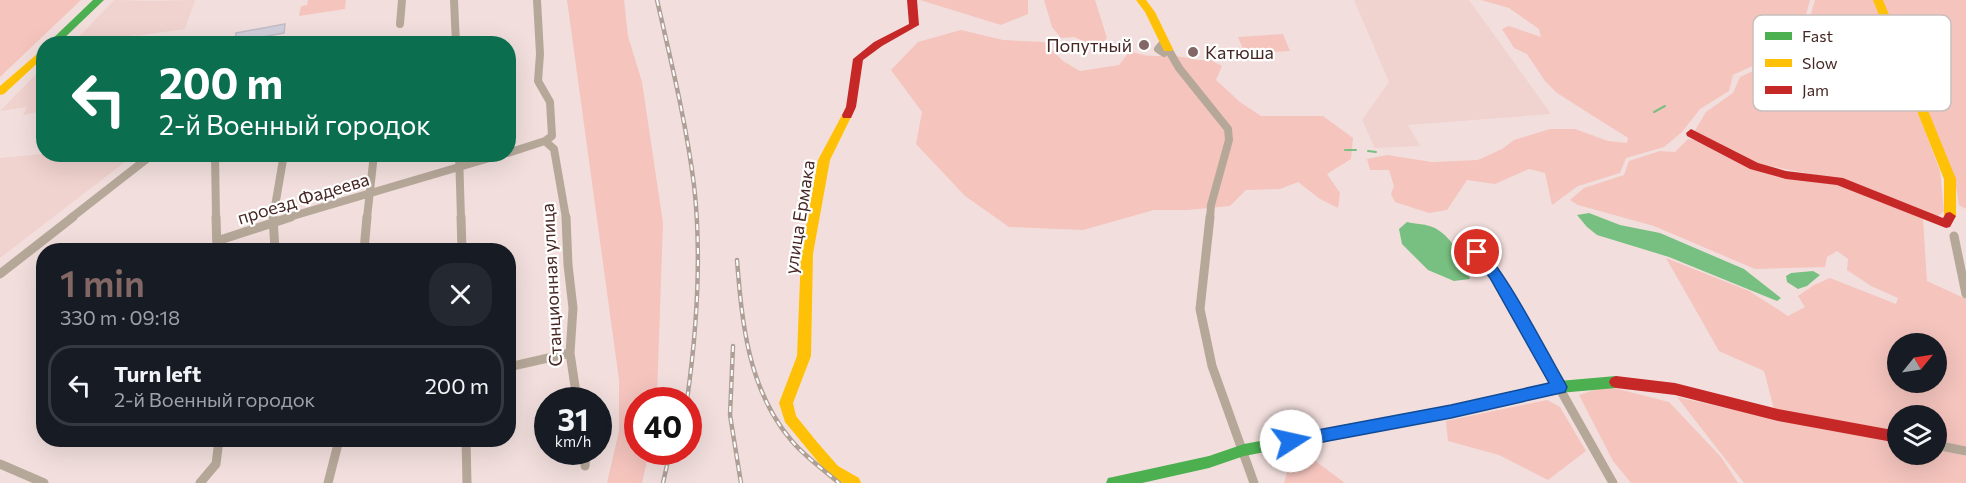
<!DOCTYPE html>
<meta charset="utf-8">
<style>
:root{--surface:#171b24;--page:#242831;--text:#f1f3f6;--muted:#9ea1a6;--line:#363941;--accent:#826764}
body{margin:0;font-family:Commissioner,sans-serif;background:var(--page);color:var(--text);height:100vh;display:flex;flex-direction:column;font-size:22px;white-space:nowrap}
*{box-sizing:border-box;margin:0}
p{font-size:20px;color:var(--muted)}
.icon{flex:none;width:33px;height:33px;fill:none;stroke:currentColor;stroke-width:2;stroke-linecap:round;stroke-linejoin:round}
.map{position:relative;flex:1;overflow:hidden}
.side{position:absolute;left:36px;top:243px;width:480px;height:204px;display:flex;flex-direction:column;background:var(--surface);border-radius:24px;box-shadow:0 6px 24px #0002}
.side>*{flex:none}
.hud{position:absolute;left:36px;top:36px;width:480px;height:126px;border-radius:24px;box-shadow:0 6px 24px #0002;background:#0b6e4f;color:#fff;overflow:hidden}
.needle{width:39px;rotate:60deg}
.fabs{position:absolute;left:1887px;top:333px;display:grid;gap:12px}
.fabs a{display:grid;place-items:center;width:60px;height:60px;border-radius:50%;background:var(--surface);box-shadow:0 6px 24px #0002;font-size:30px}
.speed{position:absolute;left:534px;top:387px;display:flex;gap:12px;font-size:30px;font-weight:700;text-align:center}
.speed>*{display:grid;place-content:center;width:78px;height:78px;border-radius:50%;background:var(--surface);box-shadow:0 6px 24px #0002;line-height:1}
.speed small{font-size:15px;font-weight:400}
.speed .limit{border:9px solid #d22;background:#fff;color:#111}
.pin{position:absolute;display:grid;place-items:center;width:51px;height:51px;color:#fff;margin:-26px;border:3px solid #fff;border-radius:50%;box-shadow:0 2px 6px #0007}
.me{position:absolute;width:66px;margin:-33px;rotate:80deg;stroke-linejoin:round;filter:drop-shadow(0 0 4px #0008)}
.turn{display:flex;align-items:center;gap:21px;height:126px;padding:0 24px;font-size:27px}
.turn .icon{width:78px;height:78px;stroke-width:2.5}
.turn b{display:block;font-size:42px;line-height:51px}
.round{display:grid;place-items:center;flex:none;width:63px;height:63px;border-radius:24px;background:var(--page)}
.overview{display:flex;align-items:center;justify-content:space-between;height:102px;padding:0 24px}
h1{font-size:36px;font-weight:600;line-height:45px;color:var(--accent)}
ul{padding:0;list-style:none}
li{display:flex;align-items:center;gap:18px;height:81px;margin:0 12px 9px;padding:0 12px;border:3px solid var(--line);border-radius:24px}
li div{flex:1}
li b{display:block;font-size:22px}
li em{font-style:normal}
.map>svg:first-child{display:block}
</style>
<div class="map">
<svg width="1966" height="483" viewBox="0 0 1966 483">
<rect width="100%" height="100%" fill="#f2dfdd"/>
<path fill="#f0d2ce" d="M114,0L152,1L195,0L185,29L135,36V34L127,40L107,43H73Z
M1354,0H1469L1551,114L1408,125L1420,146L1375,148L1362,120L1389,82Z
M43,67V111L23,115L27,107L0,111Z
M43,154L134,155L0,258V158Z"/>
<path fill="#f4c4bd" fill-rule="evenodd" d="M0,0H81L0,77Z
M308,0H346L345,9L299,16L301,6L307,5Z
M567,0H624L628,36L642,82L663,223L657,395V400H638V452H649L642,483H607L619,431V380Z
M920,0H1028V14L1001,25Z
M1044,0H1095L1107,38L1098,47L1074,37L1061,38L1052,27Z
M1481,0H1810L1805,18L1784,26L1789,49L1733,75L1729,91L1700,109L1682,132L1664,147L1626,158L1620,173L1578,186L1552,205L1545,173L1529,169L1495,184L1467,180L1447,210L1429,213L1395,202L1391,194L1394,186L1389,170H1370L1367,159L1387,155L1432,162L1478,160L1502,149L1514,140L1550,129H1575L1608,141L1627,143L1628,138L1557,93L1545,81L1527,54L1514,48L1502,29L1509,26L1541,37L1539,29L1509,8Z
M1815,0H1875L1940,171L1944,211L1936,218L1848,181L1753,163L1694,132L1706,112L1733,93L1740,77L1800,49L1794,26L1810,17Z
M1882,0H1966V209L1959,205L1955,179Z
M961,30L1003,40L1044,42L1063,61L1080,71L1119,65L1130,51C1153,60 1161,53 1182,57C1193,58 1197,62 1209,59L1222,66L1216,80L1240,102L1261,116H1323L1353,138L1351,159L1327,174L1340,193L1338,208L1320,199L1298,182L1280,189L1246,190L1230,206L1187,210H1154L1083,230L1009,227L965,196L916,144L922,112L891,70L918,42Z
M1283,34L1290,51L1245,54L1238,37Z
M1688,139L1701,141L1752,167L1844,185L1923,219L1927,281L1966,299V447L1937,441L1936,416H1898L1897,433L1774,409L1764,371L1719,351L1666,258L1749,291L1788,316L1805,307L1798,296L1814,285L1830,278L1896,304L1898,298L1871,286L1847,270L1848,259L1837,251L1827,257L1825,267L1755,269L1654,226L1578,205L1570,200L1584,188L1624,175L1629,161L1660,151L1675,152ZM1898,344H1936V382H1898Z
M1606,386L1669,402L1721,457L1738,483H1631L1613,461L1579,395Z
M1677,397L1774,419L1897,441L1898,454H1936L1937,449L1966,456V483H1744Z
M1547,400L1560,407L1586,451L1548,480L1499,455L1448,441L1446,421Z
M1314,460L1345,483H1284L1289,466Z"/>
<path fill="#78c081" d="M1589,213L1620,225L1660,233L1744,269L1781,298L1777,301L1669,257L1597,235L1587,227L1577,215Z
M1407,222C1415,224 1427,224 1435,228C1453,238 1465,261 1470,279L1454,281L1428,270L1402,244L1399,229Z
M1813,271L1820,275L1807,286L1798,289L1787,282L1786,276L1791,273Z"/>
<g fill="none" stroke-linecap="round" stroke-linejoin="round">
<path stroke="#78c081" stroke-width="2" d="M1654,112L1665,106
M1345,150H1356
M1368,151L1376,152"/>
</g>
<path fill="#d3cfdb" stroke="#c1bdc8" stroke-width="1.5" d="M285,24L284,33L235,42L236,33Z"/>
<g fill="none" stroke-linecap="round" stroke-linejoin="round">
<path stroke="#b6a899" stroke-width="8" d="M454,0L456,44
M537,0L540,54L538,81L550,102L552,136L545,141L554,149L566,218
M400,24L402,0
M1164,42L1158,49L1164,53L1168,49L1179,68L1228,129L1229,140L1211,205L1210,218
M508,153L545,141
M215,154L216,218
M459,154L461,218
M71,218L153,154
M273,218L284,154
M286,218L503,154
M367,218L374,154"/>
<path stroke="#b6a899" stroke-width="9" d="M216,217L217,250
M273,217L275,250
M461,217L462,250
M566,217L568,265L573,308L570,353L577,400
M1210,217L1200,309L1212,366L1254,483
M1954,236L1966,294
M217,241L291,217
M364,250L367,217
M1477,253L1495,274L1613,483
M0,274L73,217
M508,367L570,353
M466,440L467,483
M1936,445L1966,451
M0,464L44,483
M585,466L586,452
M200,483L216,464L219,440
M328,483L339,440"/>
<path fill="#4caf50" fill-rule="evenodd" d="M93,0H104L58,44H47Z
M1616,376L1621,378L1623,382L1621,386L1616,388L1559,393L1451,417L1244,456L1209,468L1142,483H1106L1108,478L1113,477L1209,456L1244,444L1451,405L1559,381Z"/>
<path fill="#ffc107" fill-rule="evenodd" d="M1136,0H1146L1155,12L1173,49L1172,51H1164L1145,12Z
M1873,0H1883L1956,179V216L1954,219H1946L1944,216V179Z
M44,48V57L4,94L0,95V86Z
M847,111L852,115L830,160L813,254L811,356L793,403L796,416L817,442L838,466L859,478L861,483H842L828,474L785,422L779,403L797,356L801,254L818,160L842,115Z"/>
<path fill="#c62828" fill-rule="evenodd" d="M907,0H917L919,25L882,46L863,60L856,107L851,118H843L842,115L846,107L853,59L874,42L909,24Z
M1691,129L1758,163L1786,171L1843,178L1943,218L1946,213L1950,212L1956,216L1950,227L1946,228L1837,185L1786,179L1750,169L1687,136L1686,133Z
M1616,376L1675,383L1778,409L1898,431V443L1778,421L1675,395L1616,388L1611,386L1609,382L1611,378Z"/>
<defs>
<path id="rail" d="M657,0C671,61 686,122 694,185C702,256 697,329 687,400
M737,260C742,323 748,389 791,440C804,456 823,469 839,483
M733,346L730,415L741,483
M663,483L670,452"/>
</defs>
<use href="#rail" stroke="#aea097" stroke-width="4.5"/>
<use href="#rail" stroke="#fff" stroke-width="2" stroke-dasharray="6" stroke-linecap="butt"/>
</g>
<path fill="#1a73e8" stroke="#114b97" stroke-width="1.5" d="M1477,247C1497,253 1551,360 1565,383L1567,387L1565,392L1451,418L1291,448L1285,446L1283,441L1285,437L1291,435L1451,405L1549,383L1490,278L1470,252Z"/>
<g fill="#826764" stroke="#fff" stroke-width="2">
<circle cx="1144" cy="45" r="6"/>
<circle cx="1193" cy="52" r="6"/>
</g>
<g text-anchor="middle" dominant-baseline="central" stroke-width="4.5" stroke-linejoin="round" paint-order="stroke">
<g font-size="18" fill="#462723" stroke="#fff" text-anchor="end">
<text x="1132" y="45">Попутный</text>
<text x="1205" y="52" text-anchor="start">Катюша</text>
</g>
<g font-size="18" fill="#462723" stroke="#fff">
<text transform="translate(303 198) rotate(-17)">проезд Фадеева</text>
<text transform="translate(799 217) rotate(-81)">улица Ермака</text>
<text transform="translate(551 285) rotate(-93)">Станционная улица</text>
</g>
</g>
<rect x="1753" y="15" width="198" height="96" rx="9" fill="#fff" stroke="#c8bebd" stroke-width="1.5"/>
<rect x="1765" y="32" width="27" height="8" fill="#4caf50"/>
<rect x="1765" y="59" width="27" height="8" fill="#ffc107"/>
<rect x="1765" y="86" width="27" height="8" fill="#c62828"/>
<g font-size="16" fill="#462723">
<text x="1802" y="42">Fast</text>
<text x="1802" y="69">Slow</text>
<text x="1802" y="96">Jam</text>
</g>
</svg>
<div class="fabs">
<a><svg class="needle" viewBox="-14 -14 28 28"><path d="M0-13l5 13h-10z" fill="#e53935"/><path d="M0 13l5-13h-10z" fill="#9ea1a6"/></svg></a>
<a><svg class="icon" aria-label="layers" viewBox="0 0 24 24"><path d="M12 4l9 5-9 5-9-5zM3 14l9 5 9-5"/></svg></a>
</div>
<div class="speed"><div>31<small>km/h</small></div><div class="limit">40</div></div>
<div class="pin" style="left:1477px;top:252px;background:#d93025"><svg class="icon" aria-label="arrive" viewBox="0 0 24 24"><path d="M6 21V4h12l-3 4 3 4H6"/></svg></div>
<svg class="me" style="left:1291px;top:441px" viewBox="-20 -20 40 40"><circle r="19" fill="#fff"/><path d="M0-13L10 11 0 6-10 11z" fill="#1a73e8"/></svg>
<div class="hud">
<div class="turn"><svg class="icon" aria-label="left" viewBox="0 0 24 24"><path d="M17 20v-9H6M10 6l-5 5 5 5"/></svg><div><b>200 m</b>2-й Военный городок</div></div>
</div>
<section class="side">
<div class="overview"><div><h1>1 min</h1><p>330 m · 09:18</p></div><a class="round"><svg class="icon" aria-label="close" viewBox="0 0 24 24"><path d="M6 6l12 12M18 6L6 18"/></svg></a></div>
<ul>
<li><svg class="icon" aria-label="left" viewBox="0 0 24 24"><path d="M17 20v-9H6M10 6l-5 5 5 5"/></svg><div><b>Turn left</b><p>2-й Военный городок</p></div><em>200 m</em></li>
</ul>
</section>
</div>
